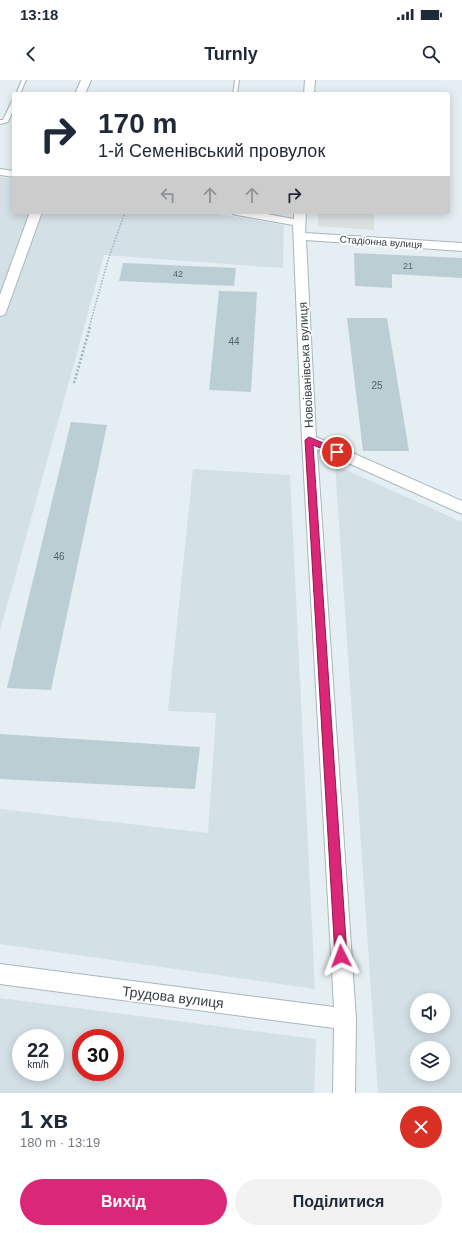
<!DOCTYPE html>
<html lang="uk">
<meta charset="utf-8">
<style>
:root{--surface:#fff;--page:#f2f2f3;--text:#1f2937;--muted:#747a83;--accent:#db2777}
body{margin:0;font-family:Arial,sans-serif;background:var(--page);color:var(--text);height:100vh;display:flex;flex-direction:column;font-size:15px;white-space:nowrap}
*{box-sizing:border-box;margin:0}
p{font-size:13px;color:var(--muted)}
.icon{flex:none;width:22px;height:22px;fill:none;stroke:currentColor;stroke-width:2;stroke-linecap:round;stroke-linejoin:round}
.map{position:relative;height:1013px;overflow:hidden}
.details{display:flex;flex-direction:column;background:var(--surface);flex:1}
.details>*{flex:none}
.guide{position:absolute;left:12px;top:12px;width:438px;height:122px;border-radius:4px;box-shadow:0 2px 10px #0003;background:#fff;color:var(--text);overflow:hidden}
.controls{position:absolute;left:410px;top:913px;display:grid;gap:8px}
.controls a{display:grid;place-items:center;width:40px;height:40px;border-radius:50%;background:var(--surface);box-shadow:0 2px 10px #0003;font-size:20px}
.speed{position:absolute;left:12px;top:949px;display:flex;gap:8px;font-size:20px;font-weight:700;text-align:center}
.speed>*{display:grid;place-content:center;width:52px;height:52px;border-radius:50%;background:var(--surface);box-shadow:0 2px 10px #0003;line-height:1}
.speed small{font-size:10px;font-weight:400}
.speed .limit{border:6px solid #d22;background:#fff;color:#111}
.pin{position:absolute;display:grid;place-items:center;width:34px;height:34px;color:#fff;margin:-17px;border:2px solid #fff;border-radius:50%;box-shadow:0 1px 4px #0007}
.me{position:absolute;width:44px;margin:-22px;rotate:357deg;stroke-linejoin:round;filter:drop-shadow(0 0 3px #0008)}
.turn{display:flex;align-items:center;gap:14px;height:84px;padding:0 20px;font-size:18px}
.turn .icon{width:52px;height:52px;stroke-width:2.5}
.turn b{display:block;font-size:28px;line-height:34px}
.lanes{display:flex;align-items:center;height:38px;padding:0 20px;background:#0003;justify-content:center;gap:20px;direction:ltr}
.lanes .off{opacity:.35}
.round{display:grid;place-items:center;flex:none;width:42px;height:42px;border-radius:21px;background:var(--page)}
.headline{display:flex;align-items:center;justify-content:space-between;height:68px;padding:0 20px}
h1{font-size:24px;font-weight:600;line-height:30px}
.cta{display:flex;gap:8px;margin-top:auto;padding:8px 20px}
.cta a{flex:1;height:46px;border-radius:24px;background:var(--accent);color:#fff;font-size:16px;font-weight:600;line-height:46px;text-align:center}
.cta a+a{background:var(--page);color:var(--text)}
.status{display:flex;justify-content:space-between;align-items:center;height:28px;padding:0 20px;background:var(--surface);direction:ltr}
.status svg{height:11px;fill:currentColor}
header{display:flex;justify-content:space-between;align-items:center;height:52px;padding:0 20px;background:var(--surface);font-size:18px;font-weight:600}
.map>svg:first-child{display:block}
</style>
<div class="status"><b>13:18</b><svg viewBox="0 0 49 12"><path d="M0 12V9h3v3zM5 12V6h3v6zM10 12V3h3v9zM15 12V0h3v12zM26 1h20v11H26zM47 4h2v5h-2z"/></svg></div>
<header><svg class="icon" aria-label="back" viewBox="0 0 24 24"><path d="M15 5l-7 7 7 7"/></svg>Turnly<svg class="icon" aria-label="search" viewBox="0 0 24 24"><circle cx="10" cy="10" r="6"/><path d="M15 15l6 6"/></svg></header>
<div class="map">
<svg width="462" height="1013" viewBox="0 0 462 1013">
<rect width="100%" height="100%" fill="#e5eef2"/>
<path fill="#d3e0e6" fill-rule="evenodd" d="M0,97L14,99V132H206L284,145L283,188L104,175L0,551Z
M335,385L462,442V1013H378ZM417,920H443V946H417ZM417,968H443V994H417Z
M193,389L290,395L315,909L0,864V729L208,753L216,633L168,631Z
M0,918L316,959L314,1013H0ZM21,958H55V992H21ZM81,958H115V992H81Z"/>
<path fill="#dadfe0" d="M318,132H374V150L318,146Z"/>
<path fill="#bbced4" d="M354,173L462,178V198L392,194V208L355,206Z
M123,183L236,188L234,206L119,201Z
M219,211L257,212L251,312L209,310Z
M347,238H387L409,371H363Z
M71,342L107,345L51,610L7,608Z
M0,654L200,667L195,709L0,699Z"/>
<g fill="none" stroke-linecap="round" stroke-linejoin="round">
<defs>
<path id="lane" d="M22,0H26L20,14H16Z
M235,0H239L237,14H233Z
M12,21H14V28L8,42L0,44V40H3Z"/>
<path id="street" d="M81,0H91L85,14H75Z
M305,0H315L314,14H304Z
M0,89L14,91V97L0,95Z
M30,132H42L6,232L4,235L0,236V215Z
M231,132H256L294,139V132H306L305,153L462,163V171L306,160L316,357L462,421V434L317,369L356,939L355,1013H333L334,948L0,904V884L334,927L302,360L293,145L237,135L233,134Z"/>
</defs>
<use href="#lane" stroke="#a8b7bd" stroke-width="2"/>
<use href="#street" stroke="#a8b7bd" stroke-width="2"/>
<path stroke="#99b5bf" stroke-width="1.5" stroke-dasharray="1.5 1.5" stroke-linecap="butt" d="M89,248L108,180L125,132"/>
<path stroke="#99b5bf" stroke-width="2.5" stroke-dasharray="2 2" stroke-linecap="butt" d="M74,303L90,247"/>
<use href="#lane" fill="#fff" fill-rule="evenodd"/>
<use href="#street" fill="#fff" fill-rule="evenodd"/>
</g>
<path fill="#db2777" stroke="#8e194d" d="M309,357L340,370L341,372L337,375L313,365L347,876L345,881L341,882L337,881L335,876L305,360Z"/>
<g text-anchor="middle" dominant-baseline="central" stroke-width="3.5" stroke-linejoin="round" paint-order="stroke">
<g font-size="9" fill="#566469">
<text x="408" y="186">21</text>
<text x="178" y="194">42</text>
</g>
<g font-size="10" fill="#354145" stroke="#fff">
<text transform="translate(381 162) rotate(4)">Стадіонна вулиця</text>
</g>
<g font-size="10" fill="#566469">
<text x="234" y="261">44</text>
<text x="377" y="305">25</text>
<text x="59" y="476">46</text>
</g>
<g font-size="12" fill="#354145" stroke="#fff">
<text transform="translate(306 285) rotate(-93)">Новоіванівська вулиця</text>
</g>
<g font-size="14" fill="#354145" stroke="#fff">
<text transform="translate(173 917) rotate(7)">Трудова вулиця</text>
</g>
</g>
</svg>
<div class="controls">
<a><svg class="icon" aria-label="sound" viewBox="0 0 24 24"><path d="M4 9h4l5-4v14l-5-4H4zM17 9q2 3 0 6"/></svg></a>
<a><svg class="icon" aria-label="layers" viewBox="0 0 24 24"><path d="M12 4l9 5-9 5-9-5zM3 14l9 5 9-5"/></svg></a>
</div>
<div class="speed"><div>22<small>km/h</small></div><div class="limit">30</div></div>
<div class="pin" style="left:337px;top:372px;background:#d93025"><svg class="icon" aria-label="arrive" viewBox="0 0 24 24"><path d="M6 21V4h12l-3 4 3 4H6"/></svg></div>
<svg class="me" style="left:341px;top:876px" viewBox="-20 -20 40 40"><path d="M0-17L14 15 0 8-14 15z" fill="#db2777" stroke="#fff" stroke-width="4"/></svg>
<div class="guide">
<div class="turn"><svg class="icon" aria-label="right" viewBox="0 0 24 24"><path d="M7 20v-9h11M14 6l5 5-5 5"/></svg><div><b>170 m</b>1-й Семенівський провулок</div></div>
<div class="lanes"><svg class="icon off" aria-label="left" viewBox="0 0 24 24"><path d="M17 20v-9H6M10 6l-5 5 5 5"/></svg><svg class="icon off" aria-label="ahead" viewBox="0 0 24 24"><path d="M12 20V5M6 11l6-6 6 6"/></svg><svg class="icon off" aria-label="ahead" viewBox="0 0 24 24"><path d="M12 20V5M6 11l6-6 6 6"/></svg><svg class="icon" aria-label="right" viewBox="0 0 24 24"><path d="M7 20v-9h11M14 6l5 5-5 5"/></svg></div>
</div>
</div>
<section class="details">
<div class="headline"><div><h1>1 хв</h1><p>180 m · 13:19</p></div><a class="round" style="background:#d93025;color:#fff"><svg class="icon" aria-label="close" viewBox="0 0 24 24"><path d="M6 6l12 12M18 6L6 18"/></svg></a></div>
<div class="cta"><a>Вихід</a><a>Поділитися</a></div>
</section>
